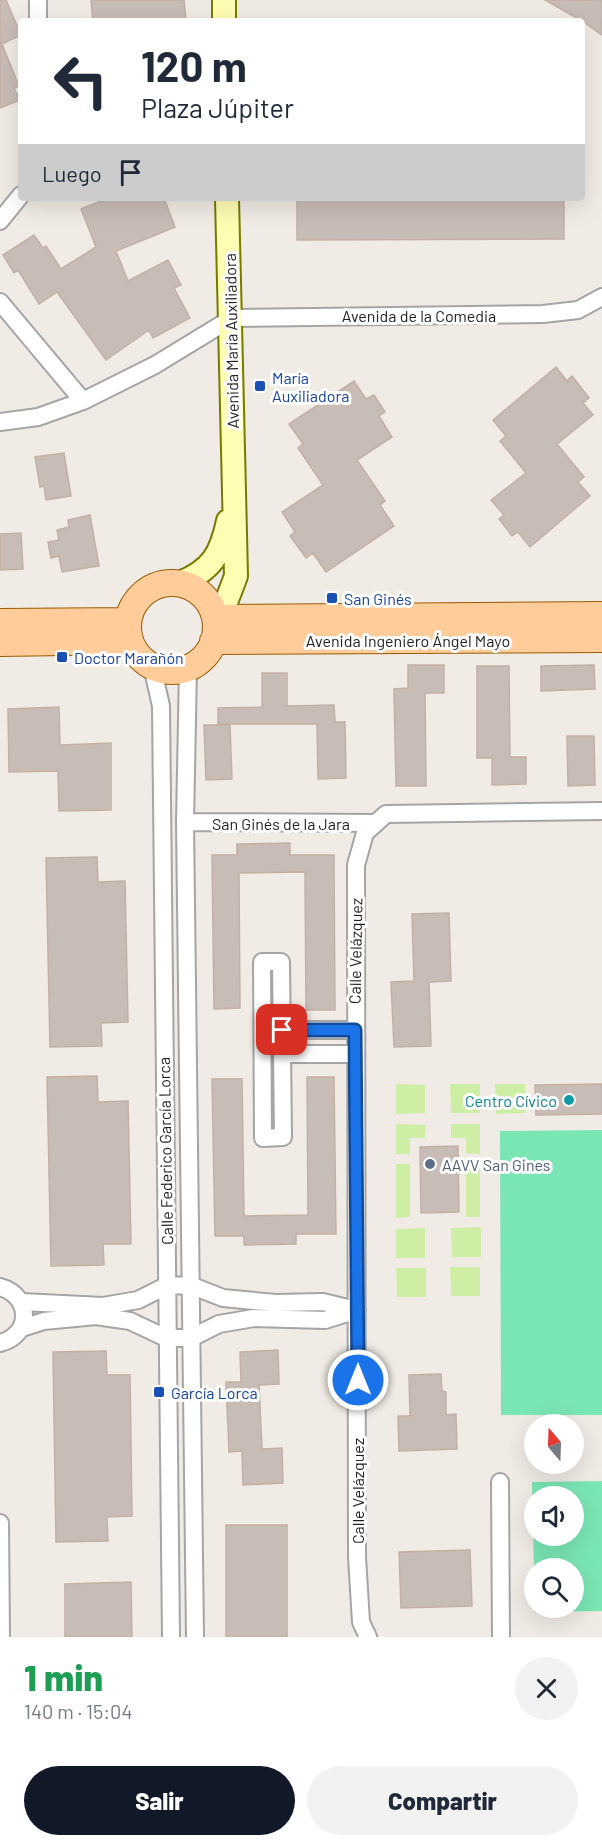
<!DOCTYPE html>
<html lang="es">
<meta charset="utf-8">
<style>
:root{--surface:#fff;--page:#f2f2f3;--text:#1f2937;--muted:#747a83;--accent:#111827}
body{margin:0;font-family:Barlow,sans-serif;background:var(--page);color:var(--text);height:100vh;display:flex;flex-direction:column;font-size:22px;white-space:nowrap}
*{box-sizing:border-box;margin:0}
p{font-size:20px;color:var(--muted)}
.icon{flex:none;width:33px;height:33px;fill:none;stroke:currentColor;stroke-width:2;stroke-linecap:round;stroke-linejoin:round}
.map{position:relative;height:1637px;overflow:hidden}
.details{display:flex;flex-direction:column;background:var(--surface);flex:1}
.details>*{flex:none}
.banner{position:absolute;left:18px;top:18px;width:567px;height:183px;border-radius:6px;box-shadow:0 6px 24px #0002;background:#fff;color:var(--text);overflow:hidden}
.needle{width:39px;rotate:341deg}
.controls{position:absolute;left:524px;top:1414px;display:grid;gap:12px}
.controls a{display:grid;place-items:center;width:60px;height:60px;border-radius:50%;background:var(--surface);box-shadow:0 6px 24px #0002;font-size:30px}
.pin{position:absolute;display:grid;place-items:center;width:51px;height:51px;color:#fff;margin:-26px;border-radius:12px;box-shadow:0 3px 9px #0006}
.me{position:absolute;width:66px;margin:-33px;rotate:0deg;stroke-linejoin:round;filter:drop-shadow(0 0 4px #0008)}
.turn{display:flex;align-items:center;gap:21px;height:126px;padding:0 24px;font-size:27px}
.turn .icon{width:78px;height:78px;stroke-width:2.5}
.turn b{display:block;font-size:42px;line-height:51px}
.then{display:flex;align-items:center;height:57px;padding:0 24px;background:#0003;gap:12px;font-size:22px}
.round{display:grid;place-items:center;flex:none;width:63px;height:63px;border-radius:32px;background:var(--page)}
.head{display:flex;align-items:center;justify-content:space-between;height:102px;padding:0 24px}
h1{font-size:36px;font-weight:800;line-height:45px;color:#1e9e55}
.action{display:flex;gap:12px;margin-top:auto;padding:12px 24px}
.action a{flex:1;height:69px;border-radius:36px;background:var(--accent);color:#fff;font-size:24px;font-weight:800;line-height:69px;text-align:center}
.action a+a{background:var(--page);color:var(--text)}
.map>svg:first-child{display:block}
</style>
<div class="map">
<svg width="602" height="1637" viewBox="0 0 602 1637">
<rect width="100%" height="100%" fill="#f0ebe4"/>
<path fill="#ceeea5" d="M396,1084L425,1085V1113L396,1114Z
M450,1084H480V1113H451Z
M525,1084V1113L496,1114L495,1084Z
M396,1124L426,1125L425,1138H410V1154H396Z
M451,1124H480V1154L466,1153V1138H451Z
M396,1164H410V1217L396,1218Z
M466,1164H480V1217H466Z
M481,1227V1257H452L451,1228Z
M425,1228V1258H396V1229Z
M450,1267H480V1296H451Z
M396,1268H426V1297H397Z"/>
<path fill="#7be6b5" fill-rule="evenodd" d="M602,1130V1415H501L500,1131Z
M602,1481V1611L535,1612V1608H573V1569H534L532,1482ZM534,1497H573V1536H534Z"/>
<path fill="#c8bdb6" stroke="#c3b0a5" stroke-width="1.5" d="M0,0H6L21,35L2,44L19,86L14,88L20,100L0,108Z
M91,0H184L186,20L93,21Z
M545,0H602V35L582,21Z
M108,198H164L175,227L116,251L128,281L168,260L181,285L174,288L190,318L153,338L149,330L106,360L57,292L39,304L18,270L14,273L3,255L34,235L43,248L46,246L61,269L96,247L81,209Z
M297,198H564V239L297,240Z
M556,367L567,381L572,376L589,398L583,403L593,415L557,444L584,477L578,482L590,496L530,547L518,532L512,536L499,519L504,515L491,500L526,473L500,441L506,436L493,420Z
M354,381L366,399L374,395L385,412L379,416L392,437L357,460L385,501L380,505L394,526L326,572L313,553L306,558L290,536L295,532L282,512L323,485L298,448L303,444L289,424Z
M64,453L71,496L46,500L44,486L40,487L35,457Z
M90,515L99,566L62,572L59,556L51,558L48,542L59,540L57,530L69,527L68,520Z
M21,533L23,569L0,570V534Z
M408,665H444V693H425L426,786H396L394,689L408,688Z
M594,665L595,689L541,691V666Z
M477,666H509L510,757H526V784L492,785V758H477Z
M262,673H287V706L334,705L335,722H345L346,778L318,779L317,724H218V708L262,707Z
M59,707L60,745L111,743V810L59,811L58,771L9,772L8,709Z
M204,725H230L232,779L206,780Z
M567,736H594L595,785L568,786Z
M290,843V855H334L335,1010H306L305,872L239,873L240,1008L214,1009L212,855H237V844Z
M97,857L98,882L125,881L128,1022L101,1023L102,1046L50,1047L46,858Z
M449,913L451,981L429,982L431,1046L394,1047L391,982L414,981L412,914Z
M97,1076L98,1102L128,1101L131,1244H103L104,1265L51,1266L47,1077Z
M307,1077H334L336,1234H296V1244L244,1245V1236H215L212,1079H242L244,1216L308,1215Z
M602,1084V1114L536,1115L535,1085Z
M458,1146L459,1212L421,1213L420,1147Z
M278,1350L279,1384L259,1385L262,1449L282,1448L283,1483L243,1485L242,1451L229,1452L226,1382H241L240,1352Z
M106,1351L107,1375H130L132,1516L107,1517L108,1541L56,1542L53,1352Z
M441,1374L442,1391L446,1392V1415L456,1414L457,1449L399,1451L398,1416H410L409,1375Z
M226,1525H287V1637H226Z
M470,1550L472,1606L401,1608L399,1552Z
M131,1582L132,1637H65V1584Z"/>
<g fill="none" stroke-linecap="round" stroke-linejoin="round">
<defs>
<path id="street" d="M38,0V21
M0,221L21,195
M0,302L83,401
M0,422L38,417L83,401L155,365L232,318L543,314L578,310L602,297
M152,666L161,706L171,1637
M188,668L185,822L195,1637
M185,822L376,823
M262,962H281L283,1137L263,1138Z
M282,1030H355
M282,1054H355
M0,1287C32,1296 32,1335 0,1343
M22,1302L103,1306L138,1300L166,1286L190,1285L223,1298L276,1303L323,1302L356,1310
M22,1328L44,1321L96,1316L130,1321L166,1338H191L219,1324L254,1318L325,1320L357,1310
M500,1482L501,1637
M0,1523L1,1637
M368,1637L361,1622L357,1557L356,865L365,833L386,814L602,811"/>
<path id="secondary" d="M224,21V0
M180,583C212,570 221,554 228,521
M215,618L225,605L236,576L227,198"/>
<path id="primary" d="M128 627a44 44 0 1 1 88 0a44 44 0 1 1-88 0Z
M215,618L602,615
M0,622L128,621
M213,641L602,639
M0,643L130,641"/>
</defs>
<use href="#street" stroke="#a5a5a5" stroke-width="20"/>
<use href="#secondary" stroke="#767b00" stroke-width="26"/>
<use href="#primary" stroke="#995c00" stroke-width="28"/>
<use href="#street" stroke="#fff" stroke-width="16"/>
<use href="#secondary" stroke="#fffdb3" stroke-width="22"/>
<use href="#primary" stroke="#ffcc9a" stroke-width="26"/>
</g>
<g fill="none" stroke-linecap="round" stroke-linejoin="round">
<defs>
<path id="route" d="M282,1030H355L358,1380"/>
</defs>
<use href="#route" stroke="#114b97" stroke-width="15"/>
<use href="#route" stroke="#1a73e8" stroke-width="10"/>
</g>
<g fill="#1a4fb4" stroke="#fff" stroke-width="2">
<rect x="254" y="380" width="12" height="12" rx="3"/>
<rect x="326" y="592" width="12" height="12" rx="3"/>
<rect x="56" y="651" width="12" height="12" rx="3"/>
<rect x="153" y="1386" width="12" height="12" rx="3"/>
</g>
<circle fill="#0f9aa8" stroke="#fff" stroke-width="2" cx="569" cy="1100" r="6"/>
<circle fill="#5c6f8a" stroke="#fff" stroke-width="2" cx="430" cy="1164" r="6"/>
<g text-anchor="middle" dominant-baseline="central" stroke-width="6" stroke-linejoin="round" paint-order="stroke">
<g font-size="16" fill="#1e1e1e" stroke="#fff">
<text x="419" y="315">Avenida de la Comedia</text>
<text transform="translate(231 341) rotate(-91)">Avenida María Auxiliadora</text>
<text x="408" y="640">Avenida Ingeniero Ángel Mayo</text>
<text x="281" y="823">San Ginés de la Jara</text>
<text transform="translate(355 951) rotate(-89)">Calle Velázquez</text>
<text transform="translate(165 1151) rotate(-91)">Calle Federico García Lorca</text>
<text transform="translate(357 1491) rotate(-90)">Calle Velázquez</text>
</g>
<g font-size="16" fill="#164399" stroke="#fff" text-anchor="start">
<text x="272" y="377">María<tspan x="272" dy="18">Auxiliadora</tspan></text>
<text x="344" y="598">San Ginés</text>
<text x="74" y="657">Doctor Marañón</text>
<text x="171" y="1392">García Lorca</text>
</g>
<g font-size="16" fill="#0d838f" stroke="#fff" text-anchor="end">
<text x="557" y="1100">Centro Cívico</text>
</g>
<g font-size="16" fill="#4e5e75" stroke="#fff" text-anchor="start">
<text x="442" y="1164">AAVV San Gines</text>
</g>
</g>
</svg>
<div class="controls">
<a><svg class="needle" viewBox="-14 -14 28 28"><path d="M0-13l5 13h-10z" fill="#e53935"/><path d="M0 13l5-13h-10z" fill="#747a83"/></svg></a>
<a><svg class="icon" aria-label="sound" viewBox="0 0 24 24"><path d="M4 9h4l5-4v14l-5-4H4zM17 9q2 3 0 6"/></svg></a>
<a><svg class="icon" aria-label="search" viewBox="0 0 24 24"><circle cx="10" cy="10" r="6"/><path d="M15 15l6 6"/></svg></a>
</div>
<div class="pin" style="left:282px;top:1030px;background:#d93025"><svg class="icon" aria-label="arrive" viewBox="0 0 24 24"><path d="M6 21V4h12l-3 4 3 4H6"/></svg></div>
<svg class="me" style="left:358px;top:1380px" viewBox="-20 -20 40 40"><circle r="17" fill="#1a73e8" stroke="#fff" stroke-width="3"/><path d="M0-11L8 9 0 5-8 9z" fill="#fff"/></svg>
<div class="banner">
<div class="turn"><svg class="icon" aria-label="left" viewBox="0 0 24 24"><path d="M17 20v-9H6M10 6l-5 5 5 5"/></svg><div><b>120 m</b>Plaza Júpiter</div></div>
<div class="then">Luego<svg class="icon" aria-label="arrive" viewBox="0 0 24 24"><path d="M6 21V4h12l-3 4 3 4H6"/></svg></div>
</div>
</div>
<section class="details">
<div class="head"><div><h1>1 min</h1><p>140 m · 15:04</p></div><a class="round"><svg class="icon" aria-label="close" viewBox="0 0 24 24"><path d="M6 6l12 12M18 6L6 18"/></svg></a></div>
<div class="action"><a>Salir</a><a>Compartir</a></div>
</section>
